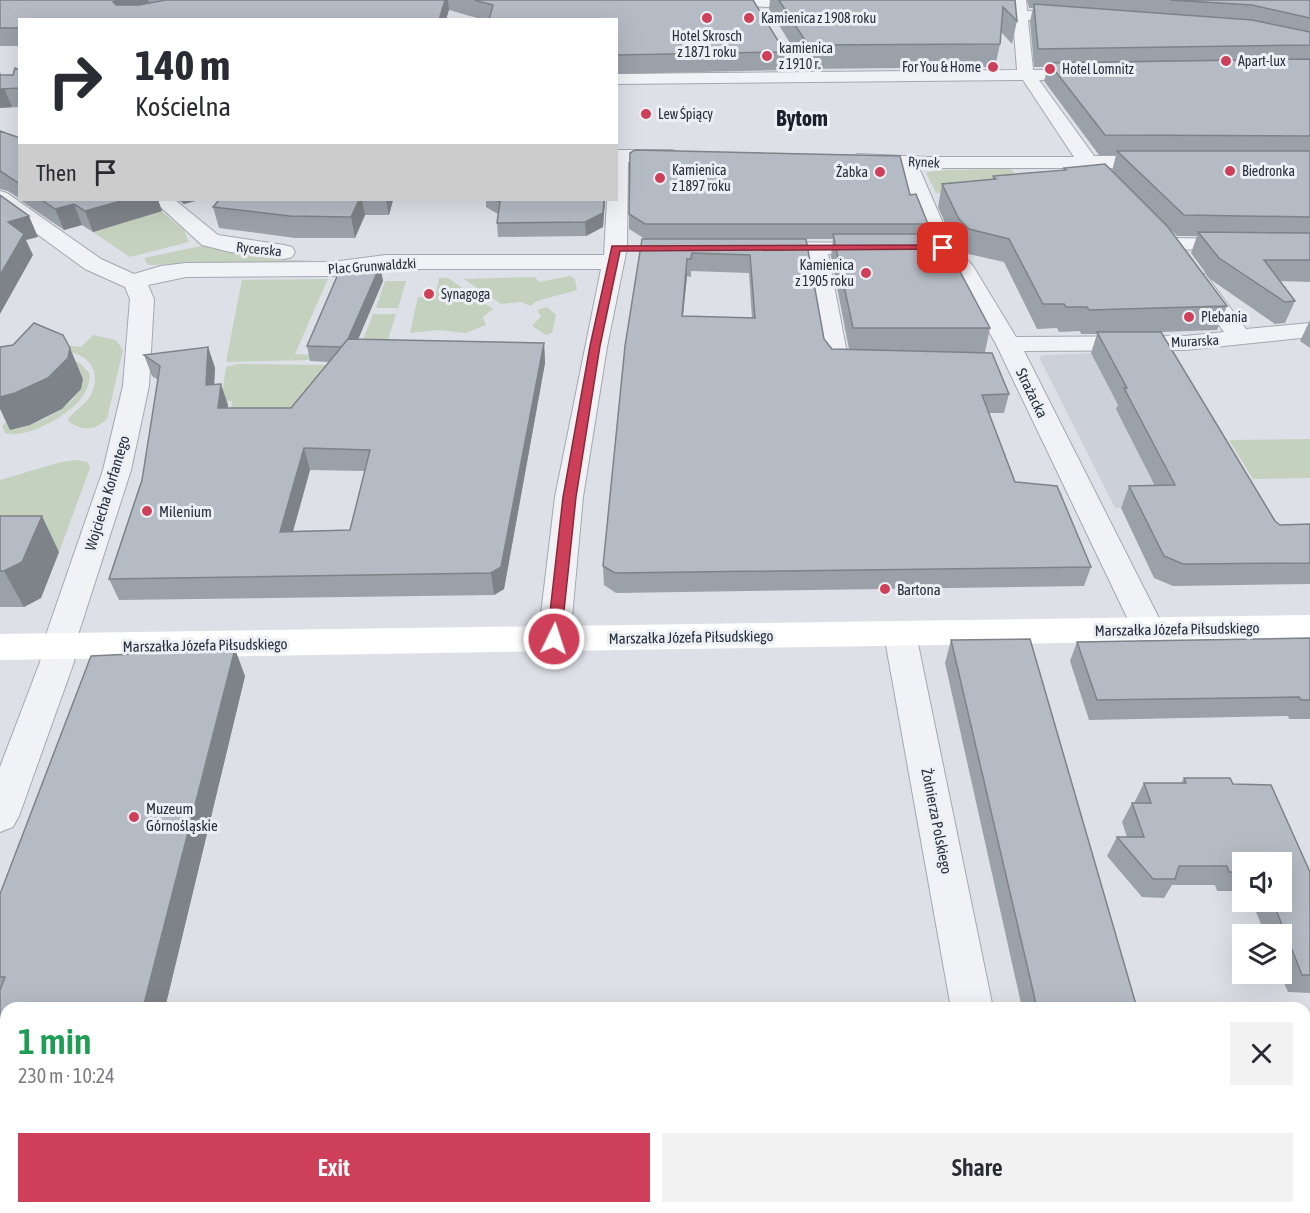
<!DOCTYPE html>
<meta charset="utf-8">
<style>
:root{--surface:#fff;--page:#f2f2f3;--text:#2b2b33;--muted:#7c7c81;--accent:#ce4059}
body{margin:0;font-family:"Asap Condensed",sans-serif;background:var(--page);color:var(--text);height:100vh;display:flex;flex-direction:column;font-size:22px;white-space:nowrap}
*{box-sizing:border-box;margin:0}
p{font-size:20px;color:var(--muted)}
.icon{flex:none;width:33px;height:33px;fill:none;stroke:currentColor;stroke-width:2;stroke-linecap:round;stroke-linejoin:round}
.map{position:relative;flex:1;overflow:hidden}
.sheet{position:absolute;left:0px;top:1002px;width:1311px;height:212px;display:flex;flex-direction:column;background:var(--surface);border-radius:18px 18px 0 0;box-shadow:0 6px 24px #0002}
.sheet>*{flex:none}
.banner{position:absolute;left:18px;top:18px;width:600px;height:183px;border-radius:0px;box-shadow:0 6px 24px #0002;background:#fff;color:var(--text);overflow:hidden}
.fabs{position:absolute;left:1232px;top:852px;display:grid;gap:12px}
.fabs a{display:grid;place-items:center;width:60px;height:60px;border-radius:0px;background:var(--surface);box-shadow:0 6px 24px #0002;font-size:30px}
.pin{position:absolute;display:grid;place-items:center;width:51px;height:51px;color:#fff;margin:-26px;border-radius:12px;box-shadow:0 3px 9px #0006}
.me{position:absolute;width:66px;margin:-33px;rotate:4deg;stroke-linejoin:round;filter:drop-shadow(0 0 4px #0008)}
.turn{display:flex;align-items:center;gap:21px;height:126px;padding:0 18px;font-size:27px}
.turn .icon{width:78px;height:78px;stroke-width:2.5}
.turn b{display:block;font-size:42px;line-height:51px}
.then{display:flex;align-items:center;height:57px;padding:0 18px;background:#0003;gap:12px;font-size:22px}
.round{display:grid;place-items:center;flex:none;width:63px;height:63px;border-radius:0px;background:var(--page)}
.summary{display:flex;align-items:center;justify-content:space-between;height:102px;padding:0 18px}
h1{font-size:36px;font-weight:600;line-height:45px;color:#1e9e55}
.cta{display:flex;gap:12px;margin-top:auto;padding:12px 18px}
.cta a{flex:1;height:69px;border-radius:0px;background:var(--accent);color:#fff;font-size:24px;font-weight:600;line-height:69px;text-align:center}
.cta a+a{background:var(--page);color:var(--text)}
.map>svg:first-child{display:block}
</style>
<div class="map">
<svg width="1310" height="1213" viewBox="0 0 1310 1213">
<rect width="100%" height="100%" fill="#dde1e7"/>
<path fill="#cbd0d9" d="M1095,353L1226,506L1115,508L1039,357L1043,355Z"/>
<path fill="#c3d1be" d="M1011,169L1024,183L1022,185L936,193L926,173L936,170Z
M161,211L184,230L189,242L130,257L93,232Z
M206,245L275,259L316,261L148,265L144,258Z
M570,276L575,279L577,290L537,301L531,306L521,302L501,304L464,279L535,277L539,282Z
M439,278H448L493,309L483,317L486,325L466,333L438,330L410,333L418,297L435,298Z
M328,279L295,354L311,355L309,360L226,362L242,280Z
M385,281H406L398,308H376Z
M547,307L556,315L552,333L546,335L532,326L541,316L537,310Z
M373,314H396L387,343L362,342Z
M93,335L116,340L123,350L107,419C94,431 83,431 69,422L68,419C75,410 86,404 91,395C99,379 95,362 79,355C69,351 62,352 54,344L81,347Z
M65,357L80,363L90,374C89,382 88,389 83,396C71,414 27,440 5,433L2,426L10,418L30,425C52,416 77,405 83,379L80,371Z
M238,364L328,365L292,424L229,426L232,401L221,402L226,367Z
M1310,439V478L1253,479L1229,440Z
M77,460L88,462L90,468L59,552H0V480L61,462Z
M10,1208L272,1209L275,1213H3Z"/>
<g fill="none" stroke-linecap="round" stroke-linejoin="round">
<defs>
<path id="street" d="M696,0H802L818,2L820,5L813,9L703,4Z
M1012,0H1026L1027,11L1074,13L1082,18L1074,23L1028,20L1033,70L1087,69L1095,74L1087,79L1039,80L1094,156H1158L1168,162L1158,168H1106L1109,172L1106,176C1095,179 1091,175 1083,168H919L952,244L973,266L1016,337L1185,336L1224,332L1186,279L1189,274H1205L1246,329L1310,323V337L1185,350L1024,351L1165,630L1160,638L1149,642L1138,638L1133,630L996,344L953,269L932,247L909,196L900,168L857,166L847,160L857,154L928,157H1074L1023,80L616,84V74L1017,70L1013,19L974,17L966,12L974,7L1012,10Z
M616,150H673L683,156L673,162H628L627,248L607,347L583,497L570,639L565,647L554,651L543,647L538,639L555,497L601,269H386L332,276L186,277L148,285L154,299L149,386L131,470L79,632L74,662L19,816L13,827L0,832V767L40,662L47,632L103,470L123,386L130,299L125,287L85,269L0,207V191L7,193L101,259L134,274L161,266L186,263L332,262L386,255H604L607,200H616Z
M153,200H175L218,235L284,245L292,247L295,252L292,257L284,259L230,252L202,245Z
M1170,238L1310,240V252L1162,249L1159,244L1162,239Z
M764,242L881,243L884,248L881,253L828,254L847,353L879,357L882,362L879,367C863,371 834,372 824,357L806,254L756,253L753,248L756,243Z
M900,622L911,626L916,634L993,1008H951L884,634L889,626Z
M986,1208H1034L1035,1213H987Z"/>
</defs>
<use href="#street" stroke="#a3a8b1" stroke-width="2"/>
<use href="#street" fill="#f0f2f5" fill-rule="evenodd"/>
<path fill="#fff" fill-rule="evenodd" d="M1310,615V639L0,660V634Z"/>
</g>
<path fill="#9ba1a9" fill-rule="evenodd" d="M0,0H753L785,52L784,70L616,74V20H484L449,10L20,20V46H0Z
M770,0H1015L1017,21L1012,44L1001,32L1000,44L995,67L806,69L769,9Z
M1027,0H1310V282L1280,281L1295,301L1285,323L1275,324L1210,279L1191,253L1197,236H1177L1169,228L1227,306L1217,330L1161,332L1275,521L1280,525L1310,524V584L1173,586L1154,578L1121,508L1129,486H1155L1116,409L1118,405L1091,353L1097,334H1081L1080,331L1059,332L1057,328L1037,329L1004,262L964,253L954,243L938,207L942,184L993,179V176L1063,170L1064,168L1112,171L1116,155H1099L1044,81L1048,67H1034L1030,21L1033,8H1029Z
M20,70V107L0,108V71L1,75H13Z
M0,131L20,138V199L8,191L0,189Z
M910,195L928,224L927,234L990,328L985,352H938L1009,394L1004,413H989L1015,482L1091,567L1084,586L616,593L604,585L603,566L645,239L629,229V214ZM806,239H833L831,256L849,349H832L824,339ZM691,271L749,273L752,318L683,316L687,276L691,277Z
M20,200H158L162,211L93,232L82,225L64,230Z
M177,200H199L184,204Z
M219,200H393L389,215H365L355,238H295L219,228L213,207Z
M486,200H606H605L603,227L586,236L498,237L497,223L498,214L486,207Z
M380,266L383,281L358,339L544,343L545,363L504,589L494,595L119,600L109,579L142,480L158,380L152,376L144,355L208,347L215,368L214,384L228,405L227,408H291L329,362L310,361L307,346ZM310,470L365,471L350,530L293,531Z
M1310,320V348L1300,341Z
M0,516L59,552L41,598L24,607H0Z
M1310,638V719H1289L1288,716L1089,720L1070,661L1077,642Z
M951,640L1137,1008H1022L945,663Z
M245,676L165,1008H6V1119H0V894Z
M1184,778L1233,784L1310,872V993L1288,992L1280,974L1281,934H1265L1252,902H1281V862H1242V891H1217L1215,885H1172L1164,898L1142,897L1107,856L1117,837H1127L1122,822L1132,803H1134L1144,783H1181Z
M1307,1094H1310V1170L1305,1157V1096Z
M723,1208H866L867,1213H724Z
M1067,1208H1305L1310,1213H1068Z"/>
<path fill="#7e8389" d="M118,0H148L150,5L119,19L113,2Z
M445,0H448L449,10L446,20H439Z
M4,88L12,107L0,108V89Z
M124,200H158L162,211L93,232L85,211Z
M182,200H199L184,204Z
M359,200H362L365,215L355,238L351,217Z
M386,200H393L389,215Z
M604,200H606H605L603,227L586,236L585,222Z
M74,204L82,225L64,230L55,209Z
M29,216L38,237L26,240L33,255L0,314V275L8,222Z
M687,259V276L681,334L682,316Z
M380,266L383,281L348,363L345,347Z
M544,343L545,363L504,589L494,595L491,573Z
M208,347L215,368L213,406L206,385Z
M70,348L83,379L81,389L62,409L30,425L10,430L0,409V397Z
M221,384L228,405L225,429L218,408Z
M304,448L310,470L287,553L280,532Z
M42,516L59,552L41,598L24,607L4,571Z
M235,649L245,676L165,1008H143Z"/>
<path fill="#b4bbc4" stroke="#7e8389" stroke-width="1.5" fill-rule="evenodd" d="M0,0H118L113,2L116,5H139L166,0H445L439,20H20V28H0Z
M474,0H753L785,52L616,55V20H489L493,5Z
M779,0H1015L1017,21L1003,7L1000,44L808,45Z
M1170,0H1310V18L1252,5Z
M1034,4L1252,20L1310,32V45L1038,49Z
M1310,59V136L1105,135L1049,63Z
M15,68L20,70V88L0,89V75H13Z
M0,131L20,138V184L0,171Z
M635,150L900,156L910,195L916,194L928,224H645L629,214L630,153Z
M1117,151H1310V217L1184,215Z
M1105,164L1168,227L1227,306L1089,310L1087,307H1066L1064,304H1043L1009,239L969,229L959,219L942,184L996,179L993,176L1066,170L1064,168Z
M0,195L29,216L8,222L24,234L0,275Z
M42,200H124L85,211L74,204L55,209Z
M219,200H359L351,217L290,216L213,207Z
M496,200H604L603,213L585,222L497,223L500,202Z
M1198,232L1310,233V260H1264L1295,301L1285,302L1219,258Z
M833,234H940L990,328H853Z
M642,239H806L824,339L832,349L992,353L1009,394L982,395L1015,482L1057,486L1091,567L615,573L603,566L625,346ZM692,253L750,255L755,318L682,316L687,259H691Z
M342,265L380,266L348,339L341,347L307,346Z
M34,323L63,335L70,348L68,358L48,378L15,393L0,397V347L13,345Z
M1097,332H1161L1275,521L1280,525L1310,524V563L1183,564L1164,556L1129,486L1175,485L1124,388H1127Z
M348,339L544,343L501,567L491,573L109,579L142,480L160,366L144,355L208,347L206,385L221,384L218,408H291ZM304,448L370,450L350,530L280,532Z
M0,516H42L22,562L4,571H0Z
M1310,638V700H1301L1299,697L1097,700L1077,642Z
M1030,639L1137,1008H1037L951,640Z
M235,649L143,1008H6V1097H0V990L5,977H0V894L91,656Z
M1184,778H1230L1233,784L1271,785L1310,872V975H1302L1273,902H1281V862H1242V872H1229L1227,866H1179L1175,879H1153L1117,837H1144L1132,803H1151L1144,783H1186Z
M1305,1184H1310V1213H1085L1083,1208H1305Z
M355,1208H610V1213H354Z
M726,1208H866L867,1213H727Z"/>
<path fill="#ce4059" stroke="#862a3a" stroke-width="1.5" d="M943,245L947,246V249L620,251L600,346L576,497L561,639L554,645L549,643L547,639L563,497L590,346L612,246Z"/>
<g fill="#ce4059" stroke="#ecf0f5" stroke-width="2">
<circle cx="707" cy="18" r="6"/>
<circle cx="749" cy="18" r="6"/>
<circle cx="767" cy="56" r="6"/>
<circle cx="1226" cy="61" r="6"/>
<circle cx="993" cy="67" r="6"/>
<circle cx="1050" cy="69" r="6"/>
<circle cx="646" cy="114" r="6"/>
<circle cx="1230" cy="171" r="6"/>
<circle cx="880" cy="172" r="6"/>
<circle cx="660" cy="178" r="6"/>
<circle cx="866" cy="273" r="6"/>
<circle cx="429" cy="294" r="6"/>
<circle cx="1189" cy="317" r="6"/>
<circle cx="147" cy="511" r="6"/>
<circle cx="885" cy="589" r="6"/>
<circle cx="134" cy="817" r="6"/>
</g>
<g text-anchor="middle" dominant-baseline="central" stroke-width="6" stroke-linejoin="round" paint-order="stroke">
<g font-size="14" fill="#27303d" stroke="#ecf0f5" text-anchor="start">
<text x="761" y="18">Kamienica z 1908 roku</text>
<text x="707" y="36" text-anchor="middle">Hotel Skrosch<tspan x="707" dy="16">z 1871 roku</tspan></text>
<text x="779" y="48">kamienica<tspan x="779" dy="16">z 1910 r.</tspan></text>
<text x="1238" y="61">Apart-lux</text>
<text x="981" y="67" text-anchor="end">For You &amp; Home</text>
<text x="1062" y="69">Hotel Lomnitz</text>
<text x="658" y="114">Lew Śpiący</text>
<text x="672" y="170">Kamienica<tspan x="672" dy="16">z 1897 roku</tspan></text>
<text x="1242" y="171">Biedronka</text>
<text x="868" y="172" text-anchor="end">Żabka</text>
<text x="854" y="265" text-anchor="end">Kamienica<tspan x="854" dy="16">z 1905 roku</tspan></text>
<text x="441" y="294">Synagoga</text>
<text x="1201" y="317">Plebania</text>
</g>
<g font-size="14" fill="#27303d" stroke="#ecf0f5">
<text transform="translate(924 162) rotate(3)">Rynek</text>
<text transform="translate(259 249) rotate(6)">Rycerska</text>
<text transform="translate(372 266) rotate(-4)">Plac Grunwaldzki</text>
<text transform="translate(1195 341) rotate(-3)">Murarska</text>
</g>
<g font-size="15" fill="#27303d" stroke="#ecf0f5">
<text transform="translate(1032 393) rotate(64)">Strażacka</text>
<text transform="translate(107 493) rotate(-73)">Wojciecha Korfantego</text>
<text transform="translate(1177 629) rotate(-1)">Marszałka Józefa Piłsudskiego</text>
<text transform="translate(691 637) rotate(-1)">Marszałka Józefa Piłsudskiego</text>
<text transform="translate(205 645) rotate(-1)">Marszałka Józefa Piłsudskiego</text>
<text transform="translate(937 821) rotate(79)">Żołnierza Polskiego</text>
</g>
<g font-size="15" fill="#27303d" stroke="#ecf0f5" text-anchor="start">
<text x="159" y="511">Milenium</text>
<text x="897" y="589">Bartona</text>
<text x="146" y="808">Muzeum<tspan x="146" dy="17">Górnośląskie</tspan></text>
</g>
<g font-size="22" font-weight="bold" fill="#19212e" stroke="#ecf0f5">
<text x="802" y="118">Bytom</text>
</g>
</g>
</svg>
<div class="fabs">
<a><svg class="icon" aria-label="sound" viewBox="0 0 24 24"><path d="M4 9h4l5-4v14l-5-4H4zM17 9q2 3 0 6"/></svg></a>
<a><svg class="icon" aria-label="layers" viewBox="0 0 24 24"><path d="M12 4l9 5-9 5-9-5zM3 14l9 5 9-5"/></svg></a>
</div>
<div class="pin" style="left:943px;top:248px;background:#d93025"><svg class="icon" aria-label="arrive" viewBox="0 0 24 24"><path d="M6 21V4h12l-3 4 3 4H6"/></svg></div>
<svg class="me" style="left:554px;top:639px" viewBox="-20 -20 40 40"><circle r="17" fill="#ce4059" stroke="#fff" stroke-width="3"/><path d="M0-11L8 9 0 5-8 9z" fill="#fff"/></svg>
<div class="banner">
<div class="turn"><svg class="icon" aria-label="right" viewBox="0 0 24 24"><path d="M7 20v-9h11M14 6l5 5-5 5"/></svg><div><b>140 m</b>Kościelna</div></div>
<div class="then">Then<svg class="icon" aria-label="arrive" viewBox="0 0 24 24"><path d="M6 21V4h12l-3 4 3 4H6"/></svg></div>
</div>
<section class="sheet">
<div class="summary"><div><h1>1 min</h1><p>230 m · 10:24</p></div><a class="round"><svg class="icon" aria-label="close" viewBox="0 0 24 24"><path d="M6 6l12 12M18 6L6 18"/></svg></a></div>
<div class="cta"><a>Exit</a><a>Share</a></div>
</section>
</div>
